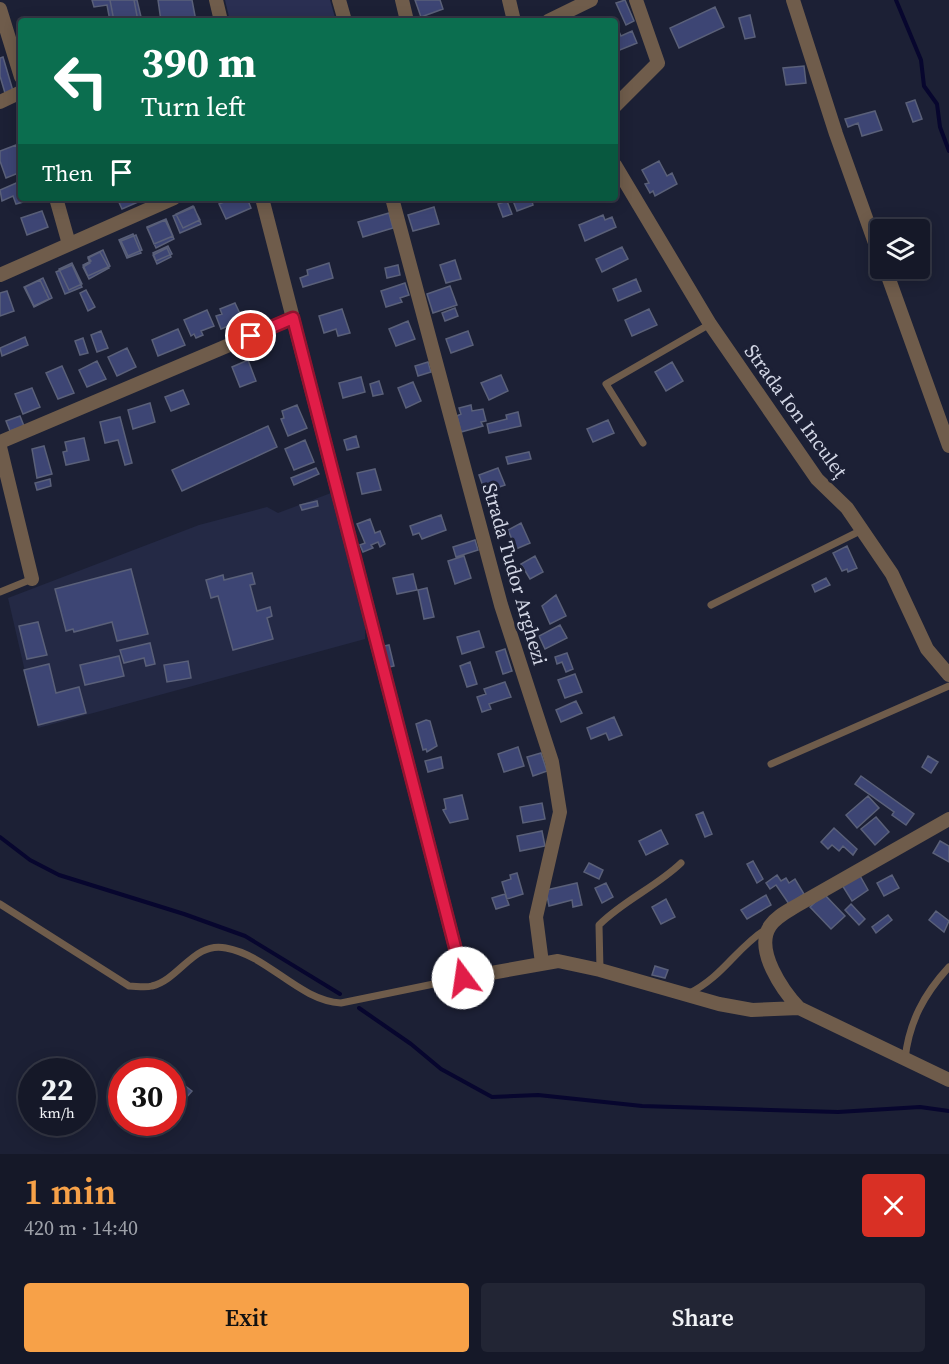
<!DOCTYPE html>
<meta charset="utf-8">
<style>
:root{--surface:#151828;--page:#222534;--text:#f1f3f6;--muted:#9da0a8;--line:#343745;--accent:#f7a148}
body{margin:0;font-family:"Source Serif 4",serif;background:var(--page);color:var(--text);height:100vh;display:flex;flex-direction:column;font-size:22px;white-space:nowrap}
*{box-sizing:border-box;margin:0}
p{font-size:20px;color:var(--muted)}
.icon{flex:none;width:33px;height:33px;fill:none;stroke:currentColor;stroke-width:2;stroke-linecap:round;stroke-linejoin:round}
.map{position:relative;height:1154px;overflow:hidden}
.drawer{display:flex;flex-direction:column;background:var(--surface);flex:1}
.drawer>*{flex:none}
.hud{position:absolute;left:18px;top:18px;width:600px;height:183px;border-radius:6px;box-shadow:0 3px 15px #0003,0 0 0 2px var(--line);background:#0b6e4f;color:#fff;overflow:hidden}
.tools{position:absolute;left:870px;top:219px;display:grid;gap:12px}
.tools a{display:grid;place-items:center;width:60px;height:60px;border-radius:6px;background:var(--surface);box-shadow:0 3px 15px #0003,0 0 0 2px var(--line);font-size:30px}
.speed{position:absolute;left:18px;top:1058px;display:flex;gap:12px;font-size:30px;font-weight:700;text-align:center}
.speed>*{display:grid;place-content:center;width:78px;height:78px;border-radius:50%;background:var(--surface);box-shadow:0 3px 15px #0003,0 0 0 2px var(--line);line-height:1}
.speed small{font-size:15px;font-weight:400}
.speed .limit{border:9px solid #d22;background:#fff;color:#111}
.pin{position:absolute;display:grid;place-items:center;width:51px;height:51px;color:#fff;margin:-26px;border:3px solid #fff;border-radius:50%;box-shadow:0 2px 6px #0007}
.me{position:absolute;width:66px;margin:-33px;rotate:346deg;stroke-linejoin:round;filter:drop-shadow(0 0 4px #0008)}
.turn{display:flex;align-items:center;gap:21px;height:126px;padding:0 24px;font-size:27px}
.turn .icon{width:78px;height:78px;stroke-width:2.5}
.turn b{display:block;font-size:42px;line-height:51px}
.then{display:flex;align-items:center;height:57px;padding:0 24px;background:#0003;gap:12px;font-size:22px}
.round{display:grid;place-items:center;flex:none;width:63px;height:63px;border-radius:6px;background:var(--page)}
.overview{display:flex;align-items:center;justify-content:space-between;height:102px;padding:0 24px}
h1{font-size:36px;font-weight:600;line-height:45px;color:var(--accent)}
.cta{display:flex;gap:12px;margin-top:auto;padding:12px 24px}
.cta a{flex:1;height:69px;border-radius:6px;background:var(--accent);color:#111;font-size:24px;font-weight:600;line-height:69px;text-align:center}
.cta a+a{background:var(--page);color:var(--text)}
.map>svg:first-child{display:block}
</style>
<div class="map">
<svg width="949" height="1154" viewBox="0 0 949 1154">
<rect width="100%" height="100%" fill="#1c2035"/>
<path fill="#242945" d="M331,493L365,626V639L38,728L8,598L199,525L267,507L278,513Z"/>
<path fill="#2a2f52" d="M225,0H330L336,21H230Z"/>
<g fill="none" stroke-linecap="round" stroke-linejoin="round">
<path stroke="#07062e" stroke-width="4" d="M896,0L921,60L924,86L937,104L940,127L949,151
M0,837L30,860L59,875L184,914L245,936L340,994
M359,1008L411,1044L441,1069L492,1097L538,1095L642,1106L838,1112L920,1107L949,1111"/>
</g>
<path fill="#3d4574" stroke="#5a6079" stroke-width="1.5" d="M92,0H134L138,21H110L107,5L94,7Z
M110,0H137L142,21H114Z
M158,0H192L196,21H161Z
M415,0H440L443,9L421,17Z
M625,0L634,21L626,25L616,3Z
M715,7L724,27L679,48L670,28Z
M750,15L755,37L745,39L739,18Z
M615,23L621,36L632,31L637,43L615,52Z
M3,57L13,91L5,93L0,76V58Z
M804,66L806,83L786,85L783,68Z
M915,100L922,119L913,122L906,103Z
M875,111L882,130L862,136L858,123L848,127L845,119Z
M16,145L21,158V172L6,178L0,161V151Z
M659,161L667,176L672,173L677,184L655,196L653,191L650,193L645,184L649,183L642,170Z
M21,181V198L30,200L16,204L13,196L2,201L0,190Z
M117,198H147L122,209Z
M234,198H247L251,208L226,219L219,204Z
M512,198H531L533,205L517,211Z
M507,201L512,214L503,217L498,204Z
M193,206L200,220L183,228L176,214Z
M194,207L201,224L180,233L173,216Z
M434,207L439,224L413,231L408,215Z
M42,211L48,227L27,235L21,218Z
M389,213L393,228L363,237L358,222Z
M603,215L605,220L612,217L616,227L585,241L579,225Z
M166,219L173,236L154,244L147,227Z
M165,220L174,239L156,248L147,228Z
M133,234L141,253L127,258L119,240Z
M136,235L142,250L128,256L121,241Z
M168,246L172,254L156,261L153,253Z
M622,247L628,259L602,272L596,259Z
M167,248L171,257L157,264L153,255Z
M103,250L110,266L88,276L83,265L91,261L88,257Z
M100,252L109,268L89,279L83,267L90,263L88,258Z
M455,260L461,279L446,283L440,265Z
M72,263L82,284L69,290L59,269Z
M329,263L333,278L303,287L300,278L308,275L307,270Z
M72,265L82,287L65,294L56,272Z
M398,265L400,275L387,278L385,268Z
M43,278L52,298L34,307L24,287Z
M636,279L641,291L618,301L613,289Z
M40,280L49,299L34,306L25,287Z
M405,283L409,295L400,298L402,302L386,307L381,291Z
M450,286L457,305L433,313L427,294Z
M86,290L95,307L88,311L80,293Z
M7,291L14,311L0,316V293Z
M235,303L243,320L221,329L216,316L222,314L220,309Z
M455,308L458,316L445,321L442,313Z
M342,309L350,333L338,336L336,329L324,333L319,316Z
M649,309L657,325L632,336L625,320Z
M207,310L214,326L201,331L203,335L196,338L194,334L191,336L184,320Z
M408,321L415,339L396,346L389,329Z
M178,329L185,345L158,356L152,340Z
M101,331L108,348L97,352L91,335Z
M468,331L473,345L451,353L446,339Z
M25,337L28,345L2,356L0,348Z
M83,338L88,353L80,355L75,341Z
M127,348L136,367L117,376L108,357Z
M248,360L256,381L240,387L232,367Z
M97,361L106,379L87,387L79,370Z
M428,362L431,372L418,376L415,366Z
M672,362L683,381L666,391L655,372Z
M62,366L74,393L58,399L46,373Z
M501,375L508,391L489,400L481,383Z
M361,377L365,392L343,398L339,383Z
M379,381L383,394L373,396L370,384Z
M413,382L421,401L406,408L398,388Z
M32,388L40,407L23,414L15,394Z
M183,390L189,404L171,411L165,397Z
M150,403L155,422L133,429L128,410Z
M297,405L307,428L288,436L281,419L284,418L282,411Z
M471,405L472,411L483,409L486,421L481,422L483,426L461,432L457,416L461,414L459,408Z
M518,412L521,426L489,433L487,424L507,419L506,415Z
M20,416L24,426L10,431L6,421Z
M120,417L132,463L125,465L118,440L105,443L100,422Z
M608,420L614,433L593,442L587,429Z
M268,426L277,447L182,491L172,470Z
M356,436L359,447L347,450L344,440Z
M84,438L89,460L66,465L63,452L67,451L65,442Z
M305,440L314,462L294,470L285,449Z
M44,446L52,474L37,478L32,449Z
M529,452L531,459L508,464L506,457Z
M316,468L319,474L294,485L291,478Z
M498,468L505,485L485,492L479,475Z
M375,469L381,490L362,494L357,473Z
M50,479L51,486L37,490L35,483Z
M317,501L318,506L302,510L300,505Z
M441,515L446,530L422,539L419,533L413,535L410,526Z
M370,519L375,533L380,531L385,544L380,547L378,542L371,545L373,548L363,552L360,545L365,543L357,524Z
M521,523L530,543L516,549L508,530Z
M475,540L478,550L456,557L453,547Z
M847,546L857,568L848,572L847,569L842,571L833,553Z
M464,556L471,578L455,584L448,561Z
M535,556L543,572L530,579L521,564Z
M131,569L148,634L117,641L112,622L74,632L73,629L66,631L55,589Z
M252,573L255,584L250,585L257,611L270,607L272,616L267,618L273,639L233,650L218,596L211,598L206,580L223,575L224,580Z
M413,574L417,590L397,594L393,578Z
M826,578L830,585L815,592L812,585Z
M427,588L434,617L424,619L418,590Z
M556,595L566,616L550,624L542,606Z
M38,622L47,655L27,659L19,626Z
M560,625L567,638L545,649L539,636Z
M479,631L484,647L462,654L457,637Z
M150,643L155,664L146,666L144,658L124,663L120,650Z
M389,645L394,666L389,667L384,646Z
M505,649L512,671L503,674L496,652Z
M567,653L573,669L566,672L562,662L557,664L555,657Z
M119,656L124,676L85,685L80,665Z
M188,661L191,678L167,682L164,665Z
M470,662L477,684L467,687L460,666Z
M49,664L56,693L79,687L86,713L38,725L24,670Z
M575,674L582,692L565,698L558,680Z
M505,682L511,697L489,704L491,709L482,712L477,697L486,694L484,689Z
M576,701L582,713L561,722L556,710Z
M614,717L622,735L609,740L606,733L591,739L587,728Z
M426,720L430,721L437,746L427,752L426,749L423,750L416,724Z
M518,747L524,766L504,772L498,754Z
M541,753L547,771L533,776L527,757Z
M928,756L938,762L931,773L922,767Z
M441,757L443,768L428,772L425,761Z
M861,776L914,814L906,825L892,815L894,812L855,784Z
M462,795L468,819L450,823L443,810L446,809L444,799Z
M868,796L879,808L857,828L846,815Z
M542,803L545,819L523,823L520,807Z
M703,812L712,834L705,837L696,815Z
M876,817L889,832L875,845L861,829Z
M834,828L857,849L853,855L843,846L839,851L832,845L828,849L821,842Z
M661,830L668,844L646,855L639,841Z
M542,831L545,846L520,851L517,836Z
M940,841L949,846V862L933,853Z
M753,861L763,879L757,883L747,864Z
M589,863L603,870L599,879L584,872Z
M517,873L523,894L507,899L502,882L511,879L510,875Z
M859,874L868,890L852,901L842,885Z
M777,875L781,881L786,878L789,883L795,879L804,894L789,904L776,885L770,889L766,883Z
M892,875L899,888L884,896L877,883Z
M577,883L582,905L573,907L572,900L549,906L546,890Z
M606,883L613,897L602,903L595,888Z
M505,894L509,905L496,909L492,898Z
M824,894L845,916L831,929L810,907Z
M766,895L771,905L747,919L741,910Z
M666,899L675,917L661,924L652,907Z
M851,904L865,919L859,925L845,910Z
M936,911L949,921L944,932L929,920Z
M888,915L892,920L876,933L872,927Z
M655,966L668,970L665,978L652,975Z
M172,1076L192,1091L185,1099L172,1089Z"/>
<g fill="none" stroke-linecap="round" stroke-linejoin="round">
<path stroke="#6f5c4b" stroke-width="7" d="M643,443L606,384L710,324
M0,592L32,579
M711,605L862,530
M771,764L949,686
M0,904L129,986C136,986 145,988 152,986C180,979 194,941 226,948C269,956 298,1000 341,1003L463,978
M600,970L599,925C624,900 656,887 681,863
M688,994C724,976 735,949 766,929
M905,1059C909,1022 924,994 949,967"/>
<path stroke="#6f5c4b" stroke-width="14" d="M216,0L221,21
M339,0L345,21
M402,0L407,21
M509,0L514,21
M793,0L836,134L880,257
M0,9L21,77
M548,21L591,0
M0,102L21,92
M615,106L658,63L636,0
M615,165L710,324L817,479L847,508L892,574L927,649L949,675
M56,198L69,244
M262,198L463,978L558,961L600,970L719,1004L752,1010L799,1008L949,1080
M392,198L501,605L552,762L560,812L536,917L542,963
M885,268L949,446
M0,275L174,198
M0,442L293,318
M0,447L32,579
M799,1008C783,991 754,950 770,926C776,917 786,912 796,906L949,819"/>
</g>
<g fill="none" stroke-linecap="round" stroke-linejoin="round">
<defs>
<path id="route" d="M251,336L293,318L463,978"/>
</defs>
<use href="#route" stroke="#92132f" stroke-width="15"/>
<use href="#route" stroke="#e11d48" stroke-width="10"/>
</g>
<g text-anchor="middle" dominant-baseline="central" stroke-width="6" stroke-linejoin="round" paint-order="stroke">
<g font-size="20" fill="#d2d6e5" stroke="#1c2035">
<text transform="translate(796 411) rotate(54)">Strada Ion Inculeț</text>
<text transform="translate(515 574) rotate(74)">Strada Tudor Arghezi</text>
</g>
</g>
</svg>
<div class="tools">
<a><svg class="icon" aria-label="layers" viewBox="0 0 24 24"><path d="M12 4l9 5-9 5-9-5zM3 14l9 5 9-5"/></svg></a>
</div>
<div class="speed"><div>22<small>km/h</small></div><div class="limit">30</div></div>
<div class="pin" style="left:251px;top:336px;background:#d93025"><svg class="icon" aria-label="arrive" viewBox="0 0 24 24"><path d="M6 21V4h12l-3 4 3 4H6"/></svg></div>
<svg class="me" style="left:463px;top:978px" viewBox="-20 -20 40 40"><circle r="19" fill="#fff"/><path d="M0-13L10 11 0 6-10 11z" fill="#e11d48"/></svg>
<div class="hud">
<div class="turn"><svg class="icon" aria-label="left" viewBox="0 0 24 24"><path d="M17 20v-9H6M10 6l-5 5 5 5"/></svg><div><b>390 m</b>Turn left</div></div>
<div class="then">Then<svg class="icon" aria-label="arrive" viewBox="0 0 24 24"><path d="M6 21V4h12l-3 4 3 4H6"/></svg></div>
</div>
</div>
<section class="drawer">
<div class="overview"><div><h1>1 min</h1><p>420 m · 14:40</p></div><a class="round" style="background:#d93025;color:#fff"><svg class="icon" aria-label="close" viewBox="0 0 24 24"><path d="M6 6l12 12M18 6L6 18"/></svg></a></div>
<div class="cta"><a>Exit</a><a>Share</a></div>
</section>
